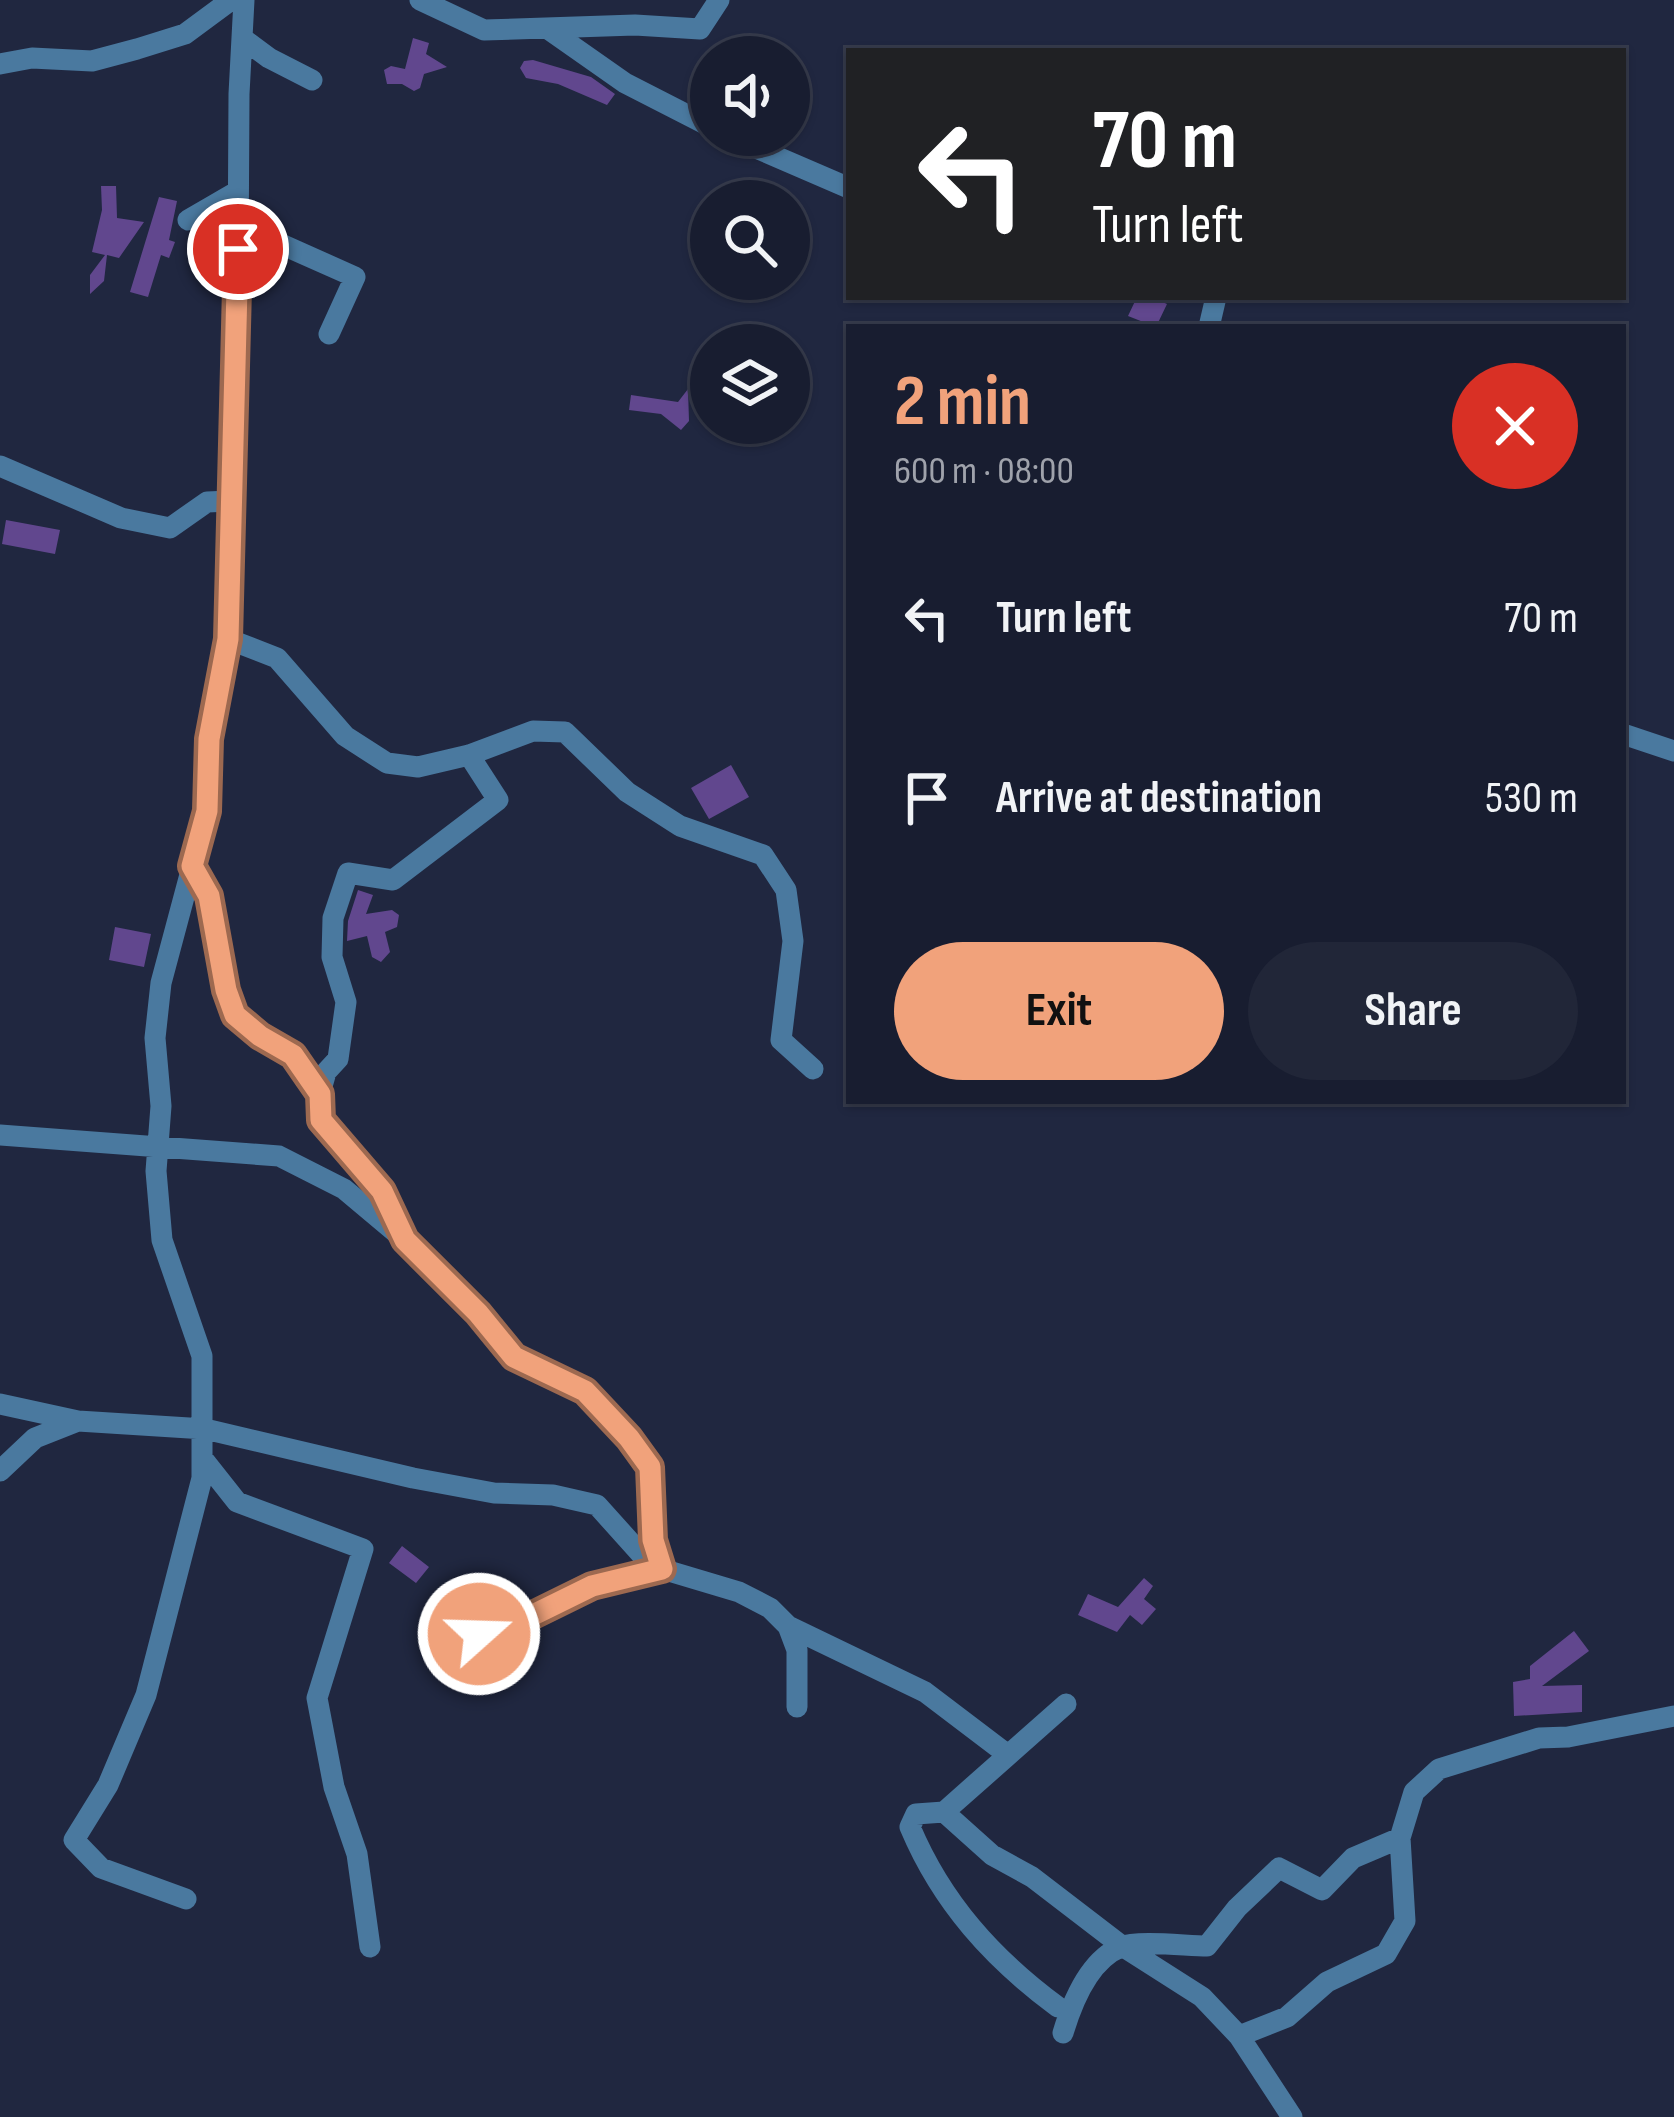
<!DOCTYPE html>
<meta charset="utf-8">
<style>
:root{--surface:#181d30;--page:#212638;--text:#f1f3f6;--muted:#9fa2ab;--line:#363b4c;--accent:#f1a27b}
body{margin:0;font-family:"Sofia Sans Condensed",sans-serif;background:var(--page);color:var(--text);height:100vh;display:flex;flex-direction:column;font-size:45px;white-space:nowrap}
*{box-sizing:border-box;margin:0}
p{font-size:39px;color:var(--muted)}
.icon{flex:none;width:66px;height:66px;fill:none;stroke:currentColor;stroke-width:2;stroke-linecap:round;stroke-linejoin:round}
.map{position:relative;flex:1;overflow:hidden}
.side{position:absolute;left:846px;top:324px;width:780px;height:780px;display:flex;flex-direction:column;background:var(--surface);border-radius:0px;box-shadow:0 3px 9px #0004,0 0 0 3px var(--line)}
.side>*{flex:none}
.banner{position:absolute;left:846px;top:48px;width:780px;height:252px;border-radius:0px;box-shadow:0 3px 9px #0004,0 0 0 3px var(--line);background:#202124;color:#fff;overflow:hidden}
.controls{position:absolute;left:690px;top:36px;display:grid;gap:24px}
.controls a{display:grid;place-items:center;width:120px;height:120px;border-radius:50%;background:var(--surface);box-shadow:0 3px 9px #0004,0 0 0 3px var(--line);font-size:60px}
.pin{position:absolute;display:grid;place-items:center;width:102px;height:102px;color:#fff;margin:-51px;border:6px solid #fff;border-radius:50%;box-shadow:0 3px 12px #0007}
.me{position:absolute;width:132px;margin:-66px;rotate:70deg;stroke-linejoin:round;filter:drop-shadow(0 0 9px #0008)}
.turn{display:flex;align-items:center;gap:42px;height:252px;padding:0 48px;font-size:54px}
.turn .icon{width:156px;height:156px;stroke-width:2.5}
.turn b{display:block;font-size:84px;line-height:102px}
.round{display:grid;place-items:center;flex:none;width:126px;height:126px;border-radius:63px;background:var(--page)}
.head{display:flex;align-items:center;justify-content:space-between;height:204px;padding:0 48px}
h1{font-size:72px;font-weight:700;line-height:90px;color:var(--accent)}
.action{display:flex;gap:24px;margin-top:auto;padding:24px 48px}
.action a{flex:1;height:138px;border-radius:72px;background:var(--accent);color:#111;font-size:48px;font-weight:700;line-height:138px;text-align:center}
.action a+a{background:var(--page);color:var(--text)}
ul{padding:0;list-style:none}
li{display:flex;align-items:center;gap:36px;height:180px;padding:0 48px}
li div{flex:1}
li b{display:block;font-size:45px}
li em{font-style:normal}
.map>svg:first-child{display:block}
</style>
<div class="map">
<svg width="1674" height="2117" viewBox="0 0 1674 2117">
<rect width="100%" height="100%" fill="#202740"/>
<path fill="#61478e" d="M413,38L429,43L426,54L447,67L424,74L420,88L414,91L402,84H387L384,70L391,66L405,69Z
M533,60L591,77L615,94L607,105L558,84L526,78L520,68L524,61Z
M101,186H116L117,218L144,222L119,258L107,255L104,281L90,294V275L105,255L92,252L102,210Z
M159,197L177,201L169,240L175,242L169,258L161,255L148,297L130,292Z
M1137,297H1151L1167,304L1156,327L1128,316Z
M688,389L689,421L681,430L661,414L629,410L631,395L678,402Z
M6,520L60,530L55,554L2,544Z
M731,765L749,797L709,819L691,788Z
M358,890L373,895L366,914L392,910L399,915L397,927L385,932L390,952L381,962L372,957L367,936L347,941L348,921Z
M115,927L151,934L144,967L109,960Z
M402,1546L429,1567L416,1583L389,1563Z
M1144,1578L1153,1586L1144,1599L1156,1609L1142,1625L1130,1615L1117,1632L1078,1615L1088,1594L1118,1607Z
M1574,1631L1589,1651L1542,1686L1582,1685V1712L1514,1716L1513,1682L1530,1679V1666Z"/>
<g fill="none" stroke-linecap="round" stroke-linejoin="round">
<path stroke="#4a799f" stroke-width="21" d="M420,0L484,30L635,25L700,29L719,0
M548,29L625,83L711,127
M242,38L269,58L312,80
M0,64L32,58L92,61L137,49L185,34L231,0
M726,135L849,188
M188,220L238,191
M238,225L355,277L329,334
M1209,327L1216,297
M0,466L121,518L170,528L207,502L230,501
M228,639L277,658L345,736L387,763L418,767L469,755L533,731L565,732L627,792L680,826L763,855L786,890L793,941L781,1040L813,1069
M1623,734L1674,751
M192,866L209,895L226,990L235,1015L260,1036L293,1055L320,1093L321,1121L382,1191L405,1240L478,1313L514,1357L585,1392L629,1438L649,1467L654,1540L662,1569L592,1586L531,1616L479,1634
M320,1093L326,1072L338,1059L346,1002L332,957L333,918L348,873L393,880L498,800L469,755
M0,1135L279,1156L344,1189L400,1236
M0,1404L78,1421L205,1429L413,1478L494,1493L553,1495L597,1505L641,1554L662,1569L739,1592L770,1608L788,1626L797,1650V1707
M203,1459L237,1502L363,1549L317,1698L334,1787L357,1854L370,1947
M0,1471L35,1438L78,1421
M788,1626L925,1692L1008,1755
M944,1812L992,1855L1032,1877L1122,1946L1202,1997L1239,2036L1292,2117
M186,1899L101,1868L74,1840L108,1785L146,1695L202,1478V1356L162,1240L156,1171L161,1106L155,1038L161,983L207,811L209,739L228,639L238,274L239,94L244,0
M1058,2007C993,1959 942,1903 910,1827L916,1814L944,1812L1066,1704
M1063,2033C1072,2003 1089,1960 1121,1947C1138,1940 1186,1946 1207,1946L1237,1908L1279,1868L1322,1890L1353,1858L1400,1838
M1239,2036L1287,2017L1327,1982L1386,1954L1405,1921L1400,1838L1414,1792L1439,1769L1539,1738L1568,1737L1674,1716"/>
</g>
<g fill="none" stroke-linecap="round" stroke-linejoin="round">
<defs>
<path id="route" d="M238,249L228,639L209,739L207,811L192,866L209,896L226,990L235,1015L260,1036L293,1055L320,1094L321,1120L382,1191L405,1240L478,1313L514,1357L585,1391L629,1438L650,1467L653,1540L662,1569L592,1586L531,1616L479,1634"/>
</defs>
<use href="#route" stroke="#9d6950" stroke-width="30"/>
<use href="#route" stroke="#f1a27b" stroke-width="21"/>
</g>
</svg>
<div class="controls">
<a><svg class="icon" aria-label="sound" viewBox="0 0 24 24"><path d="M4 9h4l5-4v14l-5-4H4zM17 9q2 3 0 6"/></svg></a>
<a><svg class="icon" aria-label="search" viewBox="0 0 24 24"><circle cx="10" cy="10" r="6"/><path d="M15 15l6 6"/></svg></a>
<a><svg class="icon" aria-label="layers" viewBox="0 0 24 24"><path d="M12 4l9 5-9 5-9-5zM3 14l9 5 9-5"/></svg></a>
</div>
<div class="pin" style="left:238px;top:249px;background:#d93025"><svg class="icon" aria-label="arrive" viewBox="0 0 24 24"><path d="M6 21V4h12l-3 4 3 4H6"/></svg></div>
<svg class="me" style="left:479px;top:1634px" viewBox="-20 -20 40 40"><circle r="17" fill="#f1a27b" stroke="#fff" stroke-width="3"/><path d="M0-11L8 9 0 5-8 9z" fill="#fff"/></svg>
<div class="banner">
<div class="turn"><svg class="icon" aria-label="left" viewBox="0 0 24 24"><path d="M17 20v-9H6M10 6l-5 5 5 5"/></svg><div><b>70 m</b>Turn left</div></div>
</div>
<section class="side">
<div class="head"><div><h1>2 min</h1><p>600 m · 08:00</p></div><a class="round" style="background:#d93025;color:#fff"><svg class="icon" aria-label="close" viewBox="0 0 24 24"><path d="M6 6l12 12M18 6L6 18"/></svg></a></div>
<ul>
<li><svg class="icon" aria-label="left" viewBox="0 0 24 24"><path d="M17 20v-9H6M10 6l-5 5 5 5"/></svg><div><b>Turn left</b></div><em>70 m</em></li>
<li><svg class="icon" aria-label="arrive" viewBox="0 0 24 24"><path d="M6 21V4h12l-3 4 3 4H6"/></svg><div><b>Arrive at destination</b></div><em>530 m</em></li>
</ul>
<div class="action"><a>Exit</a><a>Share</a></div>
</section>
</div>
